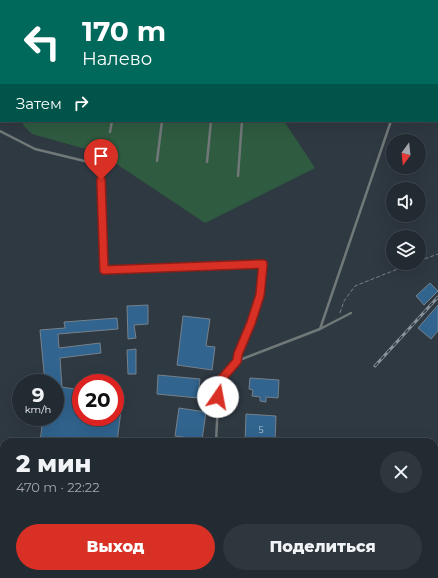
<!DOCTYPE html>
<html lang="ru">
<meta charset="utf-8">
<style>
:root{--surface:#232b32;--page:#2f373e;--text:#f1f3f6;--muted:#a3a7ac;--line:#40474d;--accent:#d93025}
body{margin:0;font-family:Montserrat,sans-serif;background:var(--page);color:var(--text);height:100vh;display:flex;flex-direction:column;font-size:15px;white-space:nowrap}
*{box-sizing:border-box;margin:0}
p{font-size:13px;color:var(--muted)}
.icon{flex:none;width:22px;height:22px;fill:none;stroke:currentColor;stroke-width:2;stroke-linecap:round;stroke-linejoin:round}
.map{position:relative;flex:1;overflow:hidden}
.details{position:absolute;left:0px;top:438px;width:438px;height:140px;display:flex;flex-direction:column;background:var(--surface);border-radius:12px 12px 0 0;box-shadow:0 4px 16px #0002,0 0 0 1px var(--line)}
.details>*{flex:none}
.guide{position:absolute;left:0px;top:0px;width:438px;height:122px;box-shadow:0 4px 16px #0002,0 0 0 1px var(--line);background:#00695c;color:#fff;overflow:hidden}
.needle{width:26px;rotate:195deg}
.buttons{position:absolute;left:386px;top:134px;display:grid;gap:8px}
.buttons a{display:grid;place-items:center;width:40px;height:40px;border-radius:50%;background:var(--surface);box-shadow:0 4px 16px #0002,0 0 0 1px var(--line);font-size:20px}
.speed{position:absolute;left:12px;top:374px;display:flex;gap:8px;font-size:20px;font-weight:700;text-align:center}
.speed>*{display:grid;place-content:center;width:52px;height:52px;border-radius:50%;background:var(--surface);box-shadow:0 4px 16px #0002,0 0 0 1px var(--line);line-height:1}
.speed small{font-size:10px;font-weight:400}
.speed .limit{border:6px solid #d22;background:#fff;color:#111}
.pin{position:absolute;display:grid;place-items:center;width:34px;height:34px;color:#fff;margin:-41px -17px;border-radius:50% 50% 50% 0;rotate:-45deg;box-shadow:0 0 4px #0007}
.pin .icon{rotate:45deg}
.me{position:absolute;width:44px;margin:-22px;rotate:12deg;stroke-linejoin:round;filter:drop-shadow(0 0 3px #0008)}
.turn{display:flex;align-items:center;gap:14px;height:84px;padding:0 16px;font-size:18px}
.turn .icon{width:52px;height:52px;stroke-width:2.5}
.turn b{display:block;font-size:28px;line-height:34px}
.then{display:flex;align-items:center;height:38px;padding:0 16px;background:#0003;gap:8px;font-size:15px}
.round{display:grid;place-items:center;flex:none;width:42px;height:42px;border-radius:21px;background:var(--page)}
.headline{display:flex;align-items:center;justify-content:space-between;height:68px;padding:0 16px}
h1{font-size:24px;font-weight:800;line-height:30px}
.primary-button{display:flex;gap:8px;margin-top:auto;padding:8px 16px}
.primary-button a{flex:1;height:46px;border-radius:24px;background:var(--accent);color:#fff;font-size:16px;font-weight:800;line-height:46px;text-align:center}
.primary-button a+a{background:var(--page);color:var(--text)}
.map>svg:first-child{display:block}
</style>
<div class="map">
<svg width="438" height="578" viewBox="0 0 438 578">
<rect width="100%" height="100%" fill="#2f3942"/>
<path fill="#2f5b41" d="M40,0H419L420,1H40Z
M24,121H284L315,168L205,223L100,153L32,134L23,125Z"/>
<path fill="#31648e" stroke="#76818b" d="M430,283L438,291L424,305L416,296Z
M148,305V324L134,325L136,338L128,339L127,306Z
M438,305V331L431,339L418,328Z
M183,316L210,319L206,346L215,347L212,370L177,365Z
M117,318L118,329L58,334L59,348L100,343L101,353L60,358L62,387L81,390V417H115V394L123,395L117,442H40L43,417H55V383H45L40,330L65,328L64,322Z
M136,349V374H128L127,350Z
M158,375L200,379L198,398L157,394Z
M250,378L279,380L278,398L266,397V402L260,401V397L252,396L253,390L249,389Z
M179,408L206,412L202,440L175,436Z
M246,414L276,416L275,442H245Z"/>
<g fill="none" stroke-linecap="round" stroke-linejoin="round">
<path stroke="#778087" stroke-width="1" stroke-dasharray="4 2" stroke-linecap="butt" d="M419,261L438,254
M340,313L344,301L355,286L413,263
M434,535H438
M23,574V578"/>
<path stroke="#717878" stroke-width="2.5" d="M245,0V1
M326,0L327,1
M381,0L383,1
M55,1V0
M313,1V0
M0,9H1
M437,51H438
M0,131L35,149L101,165L104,270L263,264C261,285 258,303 251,323C247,335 239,347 237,361
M110,132L112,121
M157,161L162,121
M207,162L211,121
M238,176L242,121
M320,329L391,121
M216,442L219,382L237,361L320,329L351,313"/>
<path stroke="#717878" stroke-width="5" d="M434,0V1
M437,4L438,6
M437,30L438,27
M0,497H4
M213,574L214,578"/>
<defs>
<path id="rail" d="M375,366L438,297
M434,496L438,491
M378,578L381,574"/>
</defs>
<use href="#rail" stroke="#8b939a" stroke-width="3"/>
<use href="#rail" stroke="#2f3942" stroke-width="1.5" stroke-dasharray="4.5" stroke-linecap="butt"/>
</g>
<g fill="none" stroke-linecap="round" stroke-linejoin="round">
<defs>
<path id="route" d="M101,180L104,270L263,264L260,295L251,323L238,354L237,361L219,382L218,397"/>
</defs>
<use href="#route" stroke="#8d1f18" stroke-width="10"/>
<use href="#route" stroke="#d93025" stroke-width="7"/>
</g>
<g text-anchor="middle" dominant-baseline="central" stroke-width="3" stroke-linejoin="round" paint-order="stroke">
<g font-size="9" fill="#b7c8d7">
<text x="261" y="429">5</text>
</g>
</g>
</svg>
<div class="buttons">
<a><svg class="needle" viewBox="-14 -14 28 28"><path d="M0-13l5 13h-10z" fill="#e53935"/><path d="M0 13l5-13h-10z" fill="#a3a7ac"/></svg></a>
<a><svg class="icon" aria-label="sound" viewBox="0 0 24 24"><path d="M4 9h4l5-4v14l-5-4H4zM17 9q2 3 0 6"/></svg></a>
<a><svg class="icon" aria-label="layers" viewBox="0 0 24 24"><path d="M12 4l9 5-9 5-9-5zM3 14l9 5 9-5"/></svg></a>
</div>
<div class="speed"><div>9<small>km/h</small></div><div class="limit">20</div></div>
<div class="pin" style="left:101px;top:180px;background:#d93025"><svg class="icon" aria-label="arrive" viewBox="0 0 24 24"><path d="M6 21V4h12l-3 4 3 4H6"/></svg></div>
<svg class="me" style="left:218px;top:397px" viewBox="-20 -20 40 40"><circle r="19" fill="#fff"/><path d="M0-13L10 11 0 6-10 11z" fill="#d93025"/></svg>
<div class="guide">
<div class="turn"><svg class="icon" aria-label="left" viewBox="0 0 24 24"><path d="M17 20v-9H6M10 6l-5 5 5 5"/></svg><div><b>170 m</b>Налево</div></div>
<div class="then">Затем<svg class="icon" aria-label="right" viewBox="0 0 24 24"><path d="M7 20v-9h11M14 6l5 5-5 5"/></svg></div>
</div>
<section class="details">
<div class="headline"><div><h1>2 мин</h1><p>470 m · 22:22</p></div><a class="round"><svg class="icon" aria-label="close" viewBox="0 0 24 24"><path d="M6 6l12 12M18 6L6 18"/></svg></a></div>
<div class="primary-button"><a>Выход</a><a>Поделиться</a></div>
</section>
</div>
